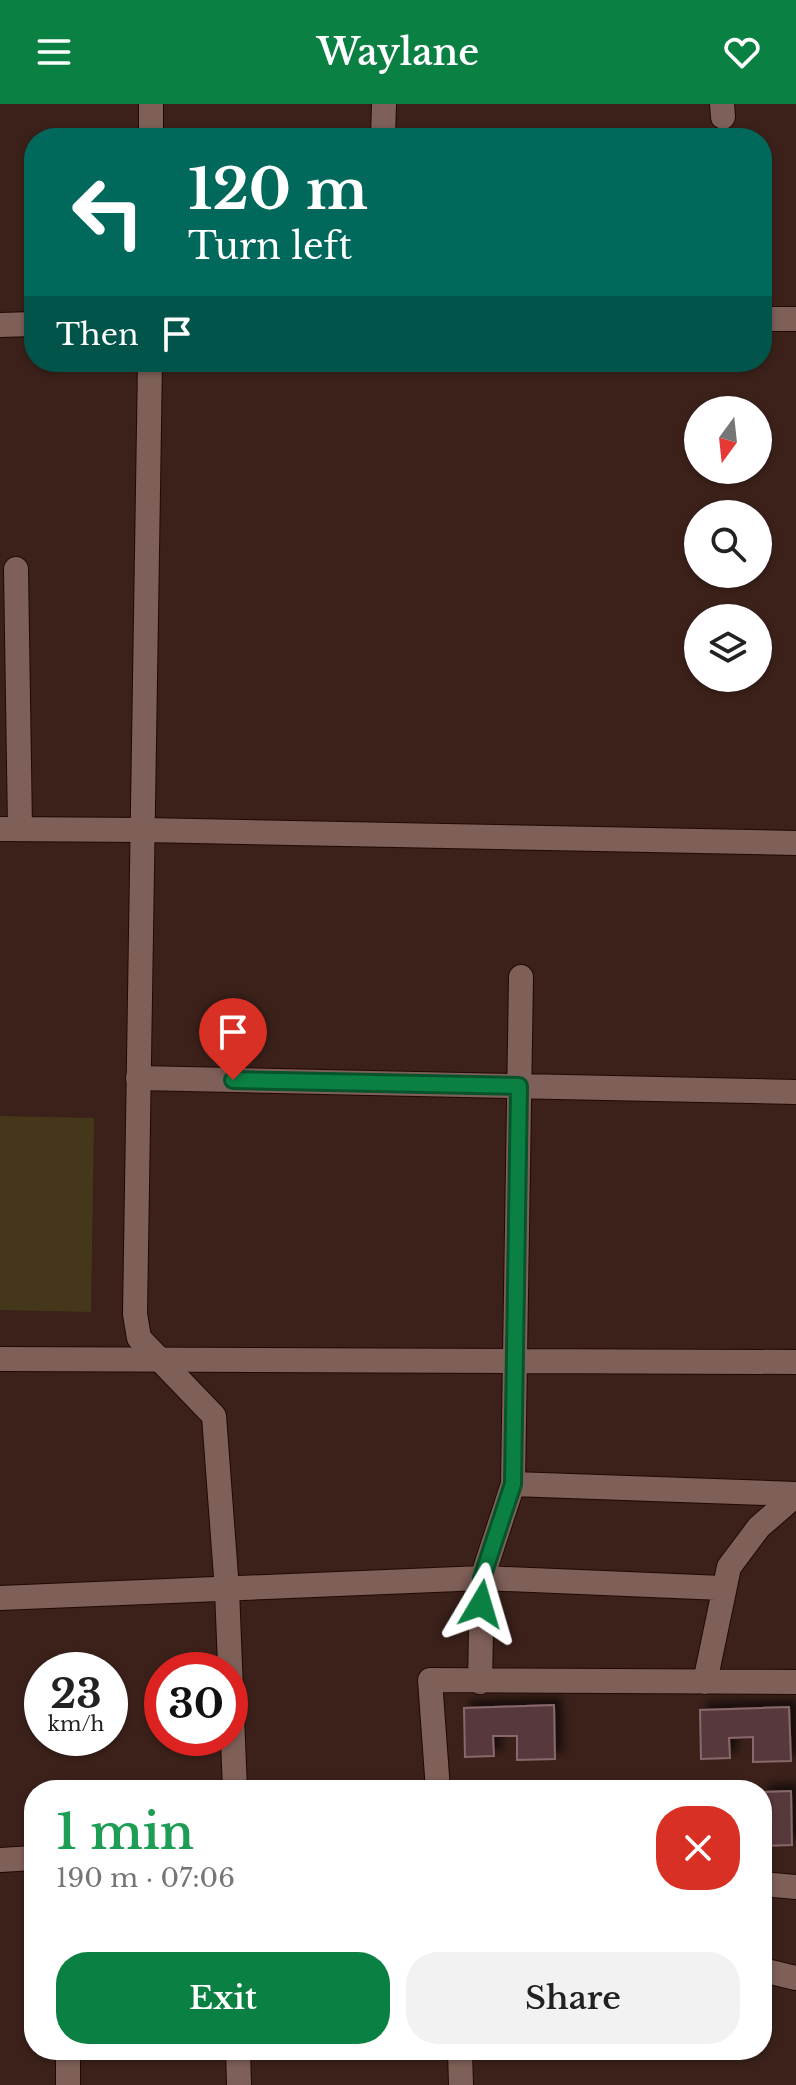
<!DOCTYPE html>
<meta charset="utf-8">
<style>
:root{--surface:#fff;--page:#f2f2f2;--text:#222;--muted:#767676;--accent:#0b8043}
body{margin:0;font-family:"Libre Baskerville",serif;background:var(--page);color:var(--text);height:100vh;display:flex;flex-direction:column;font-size:30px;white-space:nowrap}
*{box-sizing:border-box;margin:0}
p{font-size:26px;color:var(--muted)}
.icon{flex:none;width:44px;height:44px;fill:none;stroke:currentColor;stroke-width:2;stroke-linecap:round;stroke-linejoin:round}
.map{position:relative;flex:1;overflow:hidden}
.sheet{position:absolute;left:24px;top:1676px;width:748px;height:280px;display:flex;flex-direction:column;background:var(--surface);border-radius:32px;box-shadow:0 2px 6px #0004}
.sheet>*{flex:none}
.hud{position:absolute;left:24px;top:24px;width:748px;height:244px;border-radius:32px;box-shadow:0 2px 6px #0004;background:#00695c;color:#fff;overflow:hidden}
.needle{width:52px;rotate:195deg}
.buttons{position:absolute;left:684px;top:292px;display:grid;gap:16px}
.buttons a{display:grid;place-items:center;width:88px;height:88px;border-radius:50%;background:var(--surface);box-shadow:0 2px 6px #0004;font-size:40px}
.speed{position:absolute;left:24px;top:1548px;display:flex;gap:16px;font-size:40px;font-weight:700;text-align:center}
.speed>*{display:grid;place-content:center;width:104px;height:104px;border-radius:50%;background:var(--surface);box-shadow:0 2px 6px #0004;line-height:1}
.speed small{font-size:20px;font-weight:400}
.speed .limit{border:12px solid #d22;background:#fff;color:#111}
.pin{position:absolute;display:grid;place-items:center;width:68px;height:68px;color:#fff;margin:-82px -34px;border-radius:50% 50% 50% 0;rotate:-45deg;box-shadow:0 0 8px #0007}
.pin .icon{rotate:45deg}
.me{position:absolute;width:88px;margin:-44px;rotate:7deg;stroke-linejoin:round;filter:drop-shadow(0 0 6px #0008)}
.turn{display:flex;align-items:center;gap:28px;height:168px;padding:0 32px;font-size:36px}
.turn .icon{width:104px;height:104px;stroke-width:2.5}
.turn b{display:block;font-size:56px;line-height:68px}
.then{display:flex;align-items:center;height:76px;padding:0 32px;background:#0003;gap:16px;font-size:30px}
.round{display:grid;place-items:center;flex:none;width:84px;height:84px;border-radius:32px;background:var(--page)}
.summary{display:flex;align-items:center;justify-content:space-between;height:136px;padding:0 32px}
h1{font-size:48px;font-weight:600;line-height:60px;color:#1e9e55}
.button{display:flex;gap:16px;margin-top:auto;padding:16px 32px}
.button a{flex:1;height:92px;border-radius:32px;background:var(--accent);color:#fff;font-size:32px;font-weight:600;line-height:92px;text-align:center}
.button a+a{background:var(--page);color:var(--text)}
header{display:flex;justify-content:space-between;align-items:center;height:104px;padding:0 32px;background:var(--accent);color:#fff;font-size:36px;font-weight:600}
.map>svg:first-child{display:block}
</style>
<header><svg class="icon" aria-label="menu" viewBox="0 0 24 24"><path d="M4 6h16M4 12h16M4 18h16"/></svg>Waylane<svg class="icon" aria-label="heart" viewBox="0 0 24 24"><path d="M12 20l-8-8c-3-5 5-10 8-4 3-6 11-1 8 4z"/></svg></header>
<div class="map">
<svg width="796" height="1981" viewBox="0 0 796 1981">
<defs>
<filter id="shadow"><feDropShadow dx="7" dy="-7" stdDeviation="4" flood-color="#0009"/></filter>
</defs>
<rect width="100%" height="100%" fill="#3b211a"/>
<path fill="#453719" d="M0,1012L94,1014L91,1208L0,1206Z"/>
<path fill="#57393d" stroke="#88676b" stroke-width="2" filter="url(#shadow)" d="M554,1601L555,1655L517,1656V1632H493L494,1652L465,1653L464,1604Z
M789,1603L791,1657L753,1658V1633L729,1634L730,1654L701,1655L700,1606Z
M791,1687L792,1741L762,1742V1688Z"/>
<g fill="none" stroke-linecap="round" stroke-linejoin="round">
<defs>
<path id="minor" d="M722,0L723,13
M383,34L384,0
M762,215H796
M0,221L34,220
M16,465L20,725
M0,725L144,726
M138,974L796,988
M0,1255L796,1258
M513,1380L796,1390
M0,1494L482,1474L722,1484
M480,1578L482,1474L513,1380L521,873
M705,1578L729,1463L759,1423L796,1391
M438,1686L430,1576L796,1578
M0,1756L34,1754
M762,1780L796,1783
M460,1946L461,1981
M68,1981V1946"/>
<path id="tertiary" d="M151,0V34
M150,258L135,1210L139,1234L214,1312L227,1486L235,1686
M144,726L796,739
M762,1866L796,1874
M238,1946L239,1981"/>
</defs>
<use href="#minor" stroke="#210904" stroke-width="26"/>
<use href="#tertiary" stroke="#210904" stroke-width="26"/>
<use href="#minor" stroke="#7e6058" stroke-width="24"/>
<use href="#tertiary" stroke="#7e6058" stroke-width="24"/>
</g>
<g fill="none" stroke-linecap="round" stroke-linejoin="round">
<defs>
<path id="route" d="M233,976L519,982L513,1380L482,1474L481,1500"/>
</defs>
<use href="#route" stroke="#07532c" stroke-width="20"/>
<use href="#route" stroke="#0b8043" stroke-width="14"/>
</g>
</svg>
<div class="buttons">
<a><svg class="needle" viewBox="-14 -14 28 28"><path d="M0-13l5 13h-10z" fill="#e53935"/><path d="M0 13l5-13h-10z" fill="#767676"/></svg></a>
<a><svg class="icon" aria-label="search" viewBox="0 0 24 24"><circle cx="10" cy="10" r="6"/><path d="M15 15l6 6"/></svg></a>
<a><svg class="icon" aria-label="layers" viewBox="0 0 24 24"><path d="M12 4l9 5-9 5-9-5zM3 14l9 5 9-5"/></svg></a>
</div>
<div class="speed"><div>23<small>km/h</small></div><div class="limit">30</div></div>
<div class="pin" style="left:233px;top:976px;background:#d93025"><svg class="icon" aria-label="arrive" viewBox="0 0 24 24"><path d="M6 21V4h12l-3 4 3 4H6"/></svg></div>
<svg class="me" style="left:481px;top:1500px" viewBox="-20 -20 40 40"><path d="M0-17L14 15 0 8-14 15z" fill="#0b8043" stroke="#fff" stroke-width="4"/></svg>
<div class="hud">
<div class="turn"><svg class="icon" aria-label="left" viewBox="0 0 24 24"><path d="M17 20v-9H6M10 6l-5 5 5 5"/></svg><div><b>120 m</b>Turn left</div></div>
<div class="then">Then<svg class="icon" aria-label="arrive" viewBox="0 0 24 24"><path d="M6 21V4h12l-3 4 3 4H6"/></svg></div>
</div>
<section class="sheet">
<div class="summary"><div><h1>1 min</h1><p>190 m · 07:06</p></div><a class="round" style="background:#d93025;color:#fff"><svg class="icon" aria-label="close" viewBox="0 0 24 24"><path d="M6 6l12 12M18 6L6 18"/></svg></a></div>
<div class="button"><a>Exit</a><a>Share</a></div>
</section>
</div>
